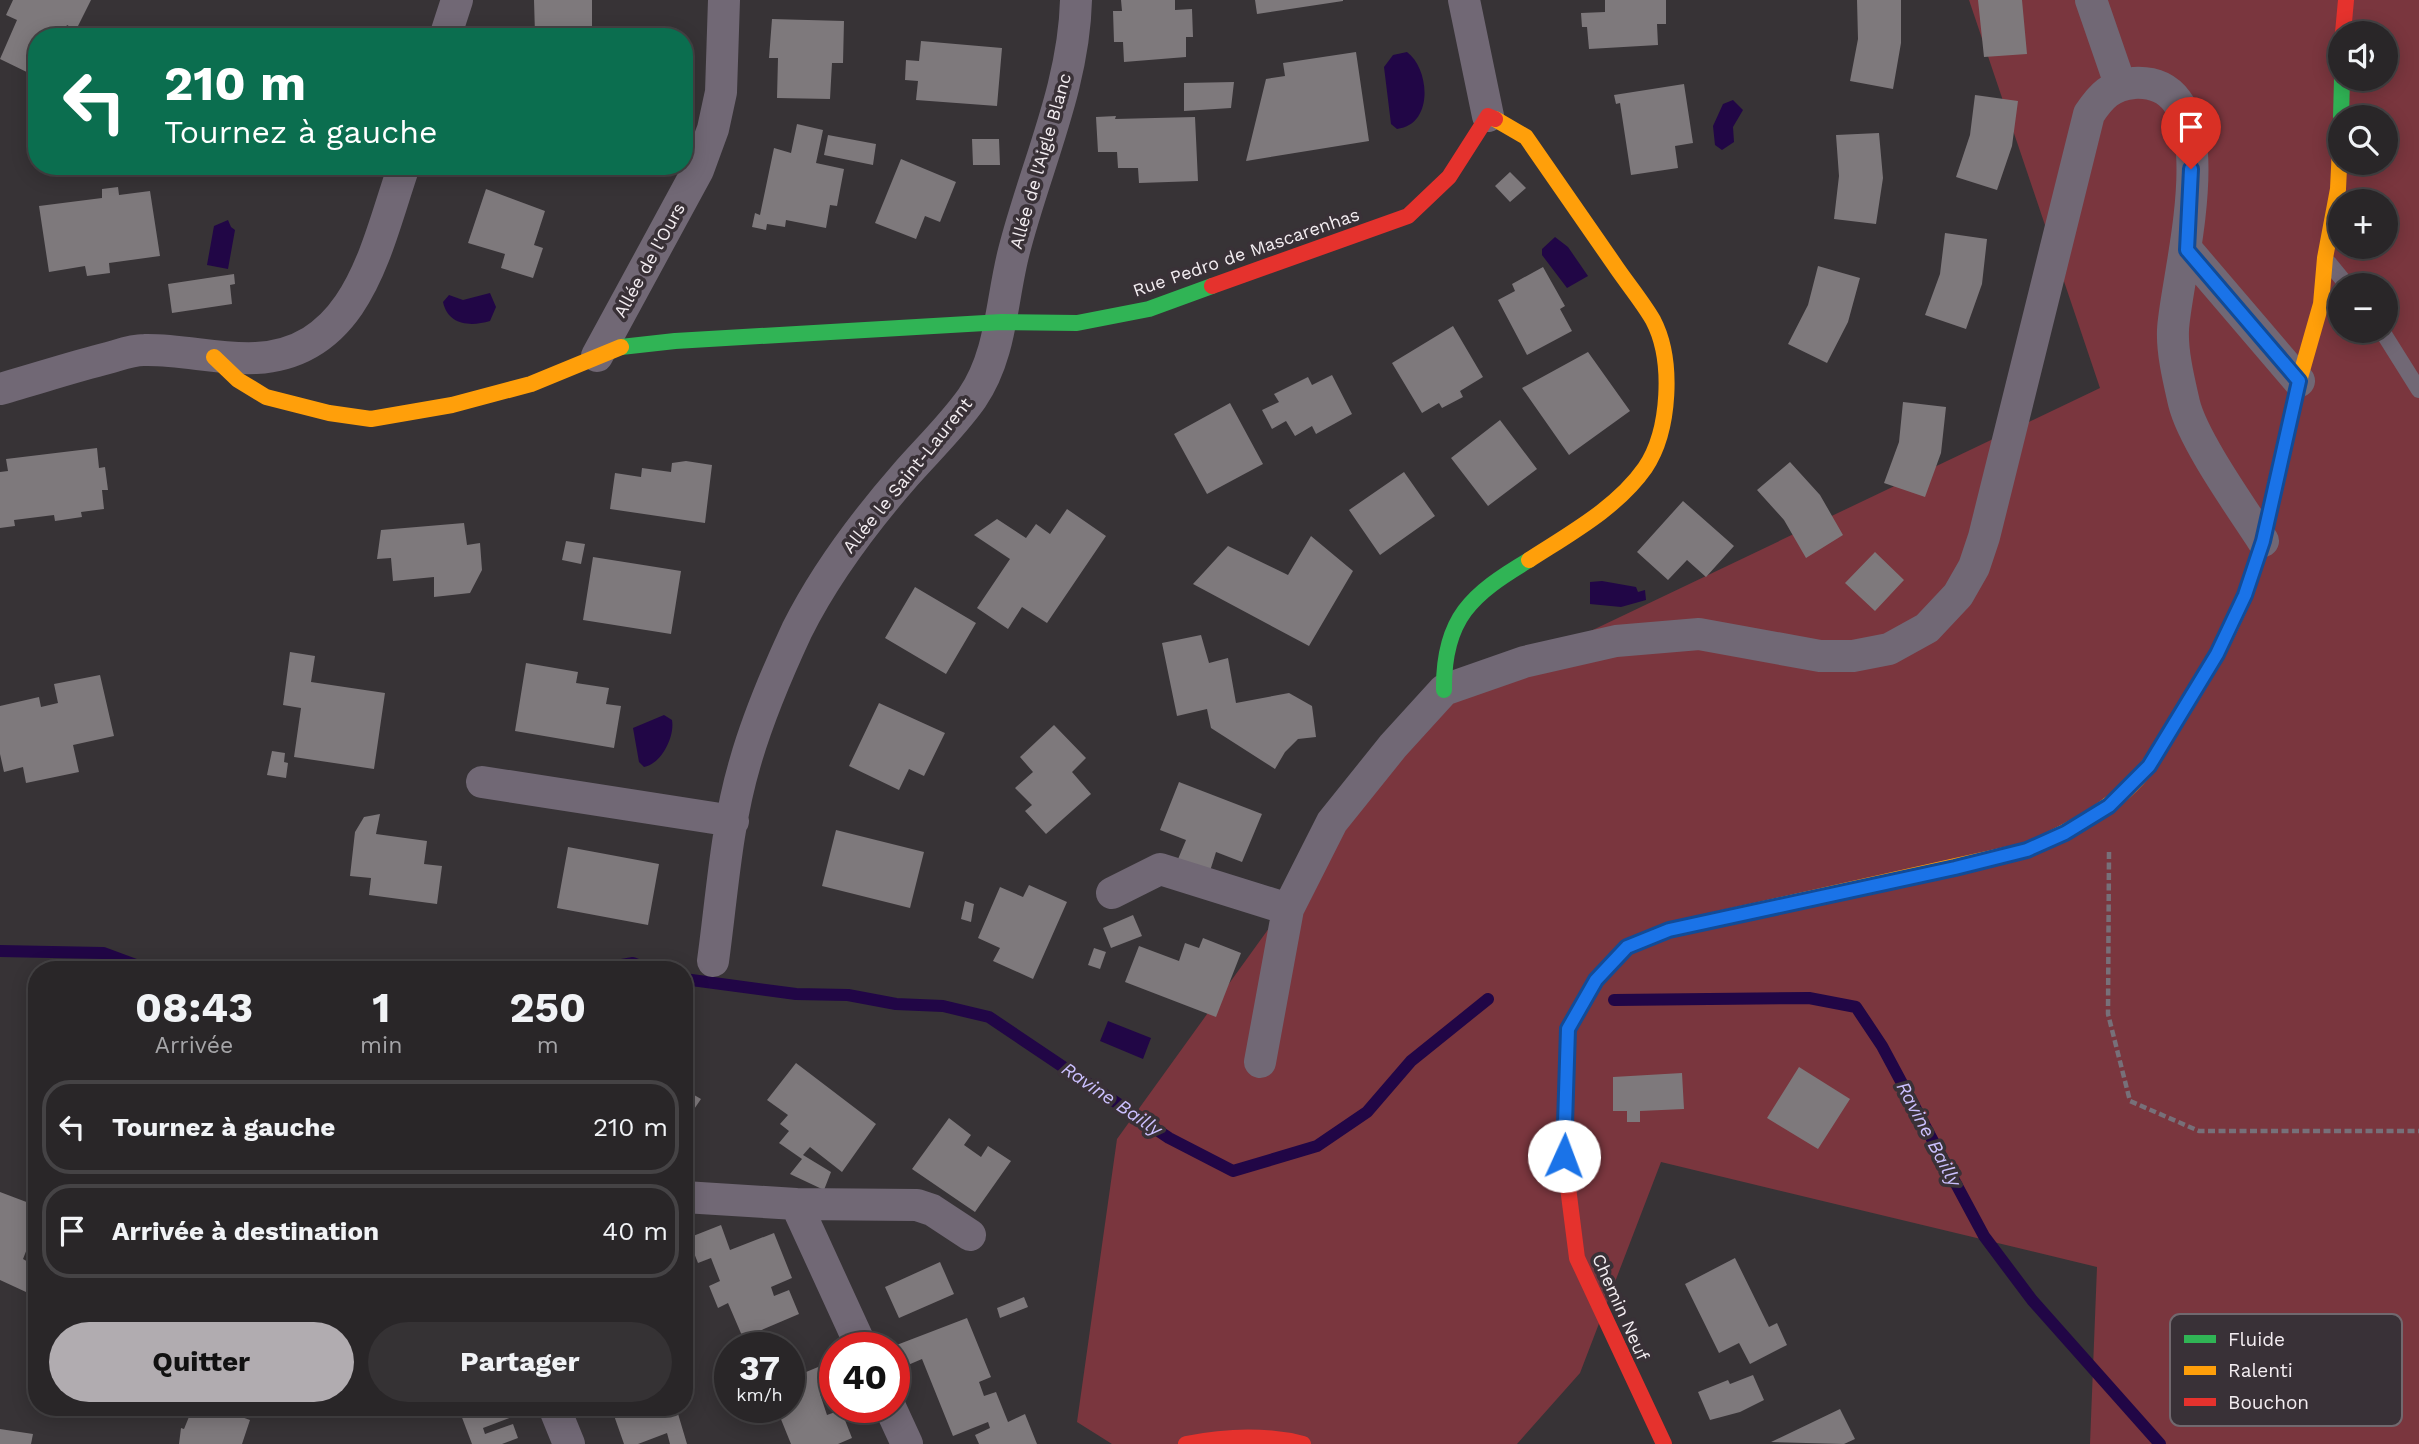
<!DOCTYPE html>
<html lang="fr">
<meta charset="utf-8">
<style>
:root{--surface:#292628;--page:#353234;--text:#f1f3f6;--muted:#a5a5a8;--line:#454345;--accent:#b1acb0}
body{margin:0;font-family:"Work Sans",sans-serif;background:var(--page);color:var(--text);height:100vh;display:flex;flex-direction:column;font-size:26px;white-space:nowrap}
*{box-sizing:border-box;margin:0}
p{font-size:23px;color:var(--muted)}
.icon{flex:none;width:38px;height:38px;fill:none;stroke:currentColor;stroke-width:2;stroke-linecap:round;stroke-linejoin:round}
.map{position:relative;flex:1;overflow:hidden}
.drawer{position:absolute;left:28px;top:961px;width:665px;height:455px;display:flex;flex-direction:column;background:var(--surface);border-radius:28px;box-shadow:0 4px 18px #0003,0 0 0 2px var(--line)}
.drawer>*{flex:none}
.hud{position:absolute;left:28px;top:28px;width:665px;height:147px;border-radius:28px;box-shadow:0 4px 18px #0003,0 0 0 2px var(--line);background:#0b6e4f;color:#fff;overflow:hidden}
.buttons{position:absolute;left:2328px;top:21px;display:grid;gap:14px}
.buttons a{display:grid;place-items:center;width:70px;height:70px;border-radius:50%;background:var(--surface);box-shadow:0 4px 18px #0003,0 0 0 2px var(--line);font-size:35px}
.speed{position:absolute;left:714px;top:1332px;display:flex;gap:14px;font-size:35px;font-weight:700;text-align:center}
.speed>*{display:grid;place-content:center;width:91px;height:91px;border-radius:50%;background:var(--surface);box-shadow:0 4px 18px #0003,0 0 0 2px var(--line);line-height:1}
.speed small{font-size:18px;font-weight:400}
.speed .limit{border:10px solid #d22;background:#fff;color:#111}
.pin{position:absolute;display:grid;place-items:center;width:60px;height:60px;color:#fff;margin:-72px -30px;border-radius:50% 50% 50% 0;rotate:-45deg;box-shadow:0 0 7px #0007}
.pin .icon{rotate:45deg}
.me{position:absolute;width:77px;margin:-38px;rotate:2deg;stroke-linejoin:round;filter:drop-shadow(0 0 5px #0008)}
.turn{display:flex;align-items:center;gap:24px;height:147px;padding:0 21px;font-size:32px}
.turn .icon{width:91px;height:91px;stroke-width:2.5}
.turn b{display:block;font-size:49px;line-height:60px}
.eta{display:flex;justify-content:space-evenly;align-items:center;height:119px;text-align:center}
.eta b{font-size:42px;font-weight:700;line-height:49px}
.cta{display:flex;gap:14px;margin-top:auto;padding:14px 21px}
.cta a{flex:1;height:80px;border-radius:42px;background:var(--accent);color:#111;font-size:28px;font-weight:700;line-height:80px;text-align:center}
.cta a+a{background:var(--page);color:var(--text)}
ul{padding:0;list-style:none}
li{display:flex;align-items:center;gap:21px;height:94px;margin:0 14px 10px;padding:0 7px;border:4px solid var(--line);border-radius:28px}
li div{flex:1}
li b{display:block;font-size:26px}
li em{font-style:normal}
.map>svg:first-child{display:block}
</style>
<div class="map">
<svg width="2419" height="1444" viewBox="0 0 2419 1444">
<rect width="100%" height="100%" fill="#373336"/>
<path fill="#7a363e" fill-rule="evenodd" d="M1969,0H2419V1444H2090L2097,1267L1661,1162L1580,1373L1517,1444H1112L1077,1422L1117,1139L1427,709L2100,388ZM2340,33H2385V79H2340ZM2340,117H2385V163H2340ZM2340,201H2385V247H2340ZM2340,285H2385V331H2340Z"/>
<path fill="#210646" d="M1407,52C1430,69 1434,125 1397,129L1391,124L1384,67L1393,55Z
M1733,100L1743,110L1733,127L1734,142L1722,150L1715,145L1713,126L1723,104Z
M228,220L231,227L235,230L228,269L207,265L214,226Z
M1555,237L1568,247L1588,276L1567,288L1542,255V249Z
M490,293L496,307L490,321C470,327 448,325 443,302L449,295L463,300Z
M1602,581L1636,587L1638,592L1645,590L1646,600L1621,607L1590,604V582Z
M664,715L672,720C675,737 661,764 644,767L639,762L633,728Z
M1108,1021L1151,1038L1143,1059L1100,1041Z"/>
<g fill="none" stroke-linecap="round" stroke-linejoin="round">
<path stroke="#210646" stroke-width="12" d="M0,951L103,953L149,970
M594,970L633,963L651,970
M684,979L796,994L848,995L896,1004L943,1006L989,1017L1169,1138L1233,1171L1317,1146L1367,1112L1411,1061L1488,999
M1614,1000L1809,998L1856,1007L1882,1046L1984,1236L2032,1300L2160,1444"/>
</g>
<path fill="#7e797c" d="M13,0H91L76,30L67,25L61,37H37V77L0,59L17,20L6,15Z
M534,0H592V33L535,34Z
M1121,0H1175V10L1192,9L1193,37H1186V57L1124,62L1123,42H1114L1113,11H1122Z
M1255,0H1343V1L1257,14Z
M1605,0H1666V24H1657L1658,45L1589,49L1587,27H1582L1581,13L1605,12Z
M1857,0H1901V43L1893,89L1850,81L1858,39Z
M1978,0H2022L2027,54L1984,57Z
M772,19L844,21L843,63H832L830,99L777,98L778,58H769Z
M921,41L1002,48L997,106L916,100L918,81L905,80L906,60L919,61Z
M1356,52L1369,141L1246,161L1266,79L1285,76L1283,63Z
M1234,82L1231,108L1184,111V83Z
M1684,84L1693,143L1675,146L1678,168L1631,175L1620,103L1616,104L1614,95Z
M1975,95L2018,101L2012,146L1997,190L1956,177L1970,135Z
M1116,116L1115,119L1195,117L1198,181L1139,183L1138,168H1118L1117,152H1098L1096,117Z
M797,124L823,130L816,163L844,169L837,206L830,205L826,228L786,220L785,227L767,224L766,230L752,227L755,213L760,215L774,148L791,153Z
M1879,133L1883,178L1876,224L1834,219L1839,176L1836,135Z
M828,135L876,144L873,165L824,155Z
M972,139H999L1000,165H973Z
M901,159L956,182L940,222L925,216L916,239L875,223Z
M1510,172L1526,188L1510,202L1495,186Z
M118,187L119,195L150,191L160,256L109,263L110,273L87,276L85,266L49,272L39,206L102,198V189Z
M486,189L545,211L534,245L543,248L533,278L501,268L505,254L468,243Z
M1945,233L1987,239L1982,284L1966,329L1925,315L1940,274Z
M1818,266L1860,278L1848,322L1827,363L1788,344L1808,305Z
M1543,267L1565,306L1560,309L1572,331L1527,355L1498,300L1515,291L1512,284Z
M234,274L235,284L230,285L232,304L172,313L168,284Z
M1453,326L1483,377L1460,391L1463,397L1442,408L1439,403L1422,413L1392,363Z
M1588,352L1630,411L1569,455L1522,388Z
M1332,375L1352,414L1316,434L1312,426L1295,436L1286,421L1272,429L1262,410L1279,402L1274,394L1308,377L1312,385Z
M1903,402L1946,407L1941,453L1925,497L1884,483L1899,442Z
M1230,403L1263,464L1207,494L1174,434Z
M1500,420L1537,469L1488,506L1451,458Z
M97,448L99,468L105,467L108,490H102L104,509L81,512L82,517L55,521L54,515L14,520L15,526L0,528V472L8,471L6,459Z
M686,461L712,465L705,523L610,509L615,473L641,477L642,468L671,472L672,463Z
M1790,462L1820,495L1843,535L1806,558L1784,520L1757,490Z
M1404,472L1435,516L1380,555L1349,510Z
M1683,501L1734,546L1706,577L1687,560L1668,580L1637,552Z
M1067,509L1106,536L1047,623L1022,607L1008,629L977,608L1010,559L974,535L997,519L1026,538L1036,524L1050,534Z
M464,523L467,545L480,543L482,570L470,593L434,597V577L393,581L391,558L377,559L381,530Z
M1311,536L1353,571L1309,646L1193,584L1228,546L1288,575Z
M566,541L585,544L581,564L562,560Z
M1875,552L1904,580L1875,611L1845,583Z
M593,557L681,571L671,634L583,620Z
M915,587L976,623L946,674L885,638Z
M1201,635L1209,663L1228,658L1236,703L1289,693L1312,706L1316,737L1298,739L1285,752L1275,769L1211,728L1207,709L1177,716L1162,643Z
M290,652L315,656L311,682L385,693L374,769L294,757L301,708L283,705Z
M526,663L578,672L576,683L609,688L606,704L621,706L614,748L515,731Z
M100,675L114,736L73,745L79,772L26,783L23,767L4,772L0,754V706L39,697L41,707L58,703L54,684Z
M879,703L945,733L924,776L909,769L899,790L849,766Z
M1054,725L1086,758L1072,772L1091,794L1046,834L1025,811L1032,805L1015,788L1033,772L1020,757Z
M272,751L285,753L284,762L288,763L286,778L267,775Z
M1179,782L1262,814L1242,862L1216,852L1210,871L1178,859L1186,840L1160,830Z
M380,814L376,834L427,841L424,864L442,866L437,904L369,895L371,878L350,876L355,832L364,817Z
M836,830L924,852L910,908L822,886Z
M568,847L659,864L648,925L557,908Z
M1029,885L1067,902L1033,979L993,961L1000,948L978,938L1000,887L1023,897Z
M965,901L974,904L971,922L961,919Z
M1133,915L1142,936L1111,948L1103,928Z
M1203,938L1241,953L1216,1017L1125,982L1139,946L1179,961L1185,943L1199,948Z
M1094,948L1106,952L1100,969L1088,965Z
M796,1063L876,1124L842,1172L810,1147L803,1155L831,1172L824,1190L790,1174L802,1159L779,1143L789,1131L780,1124L788,1115L767,1100Z
M1799,1067L1850,1099L1818,1149L1767,1118Z
M1682,1073L1684,1109L1640,1111V1122H1627V1111H1613V1077Z
M684,1089L701,1099L684,1124Z
M949,1118L971,1135L964,1145L981,1157L988,1146L1011,1161L975,1212L912,1169Z
M0,1192L37,1206V1232L34,1231L23,1259L37,1267L26,1292L0,1280Z
M721,1225L730,1250L774,1233L792,1278L771,1287L774,1296L789,1290L799,1314L743,1338L728,1303L718,1308L709,1286L720,1281L711,1258L698,1263L688,1238Z
M1735,1258L1769,1327L1777,1323L1787,1345L1750,1364L1739,1343L1719,1353L1685,1284Z
M940,1262L954,1294L899,1318L885,1287Z
M1024,1297L1028,1307L1000,1318L997,1308Z
M967,1318L991,1377L979,1382L984,1396L996,1392L1008,1422L1025,1414L1037,1444H979L975,1435L990,1428L988,1422L953,1436L922,1359L901,1368L894,1346Z
M823,1365L832,1388L820,1394L827,1415L841,1410L852,1438L838,1444H791L776,1407H789V1379Z
M1753,1375L1764,1400L1740,1412L1710,1420L1698,1392L1728,1380L1730,1384Z
M193,1407H239L236,1415L250,1420L242,1444H179L181,1428L184,1429Z
M458,1407H538L483,1428L485,1434L513,1424L518,1438L502,1444H472Z
M611,1407H676L687,1444H670L667,1433L638,1444H624Z
M1840,1409L1855,1439L1844,1444L1771,1442Z
M0,1429L33,1434L31,1444H0Z"/>
<g fill="none" stroke-linecap="round" stroke-linejoin="round">
<path stroke="#777079" stroke-width="4.5" stroke-dasharray="7 3.5" stroke-linecap="butt" d="M2109,852L2108,1014L2130,1101L2199,1131H2419"/>
<path stroke="#716875" stroke-width="16" d="M2329,263L2347,285
M2382,331L2419,390"/>
<path stroke="#716875" stroke-width="32" d="M1464,0L1488,116
M2091,0L2120,84
M445,37L457,0
M2187,250L2299,381
M597,356L698,170L713,129L721,92L724,0
M0,389C36,379 72,367 108,358C119,355 132,350 144,350C182,349 218,360 256,358C359,352 376,246 404,166
M482,782L733,821
M1112,893L1160,869L1288,909
M713,961C722,896 726,827 745,763C758,717 777,673 797,630C825,574 865,521 906,474C928,449 953,425 972,398C1002,354 1001,301 1014,251C1035,168 1074,87 1076,0
M1260,1062L1288,909L1332,822L1393,746L1444,690L1524,662L1616,641L1699,634L1820,656H1853L1889,649L1927,628L1958,595L1974,567L1984,537L2089,114C2101,96 2111,85 2134,83C2235,77 2175,278 2173,330C2172,353 2179,381 2184,403C2193,440 2241,507 2263,541
M684,1197L796,1204L862,1348
M796,1204L917,1205L932,1210L970,1235
M554,1407L569,1444
M890,1407L907,1444"/>
<path stroke="#30b455" stroke-width="16" d="M2341,117L2342,79
M621,347L675,341L1002,322L1077,323L1149,309L1212,286
M1444,690C1443,618 1472,594 1529,560"/>
<path stroke="#ff9f0a" stroke-width="16" d="M1495,119L1526,137C1555,179 1584,221 1614,264C1626,282 1642,301 1653,320C1674,360 1670,431 1645,468C1617,508 1569,534 1529,560
M214,357L238,380L266,397L329,413L371,419L452,405L531,384L621,347
M2275,486L2299,381L2321,304L2325,258L2338,189L2340,147
M1619,955L1627,947L1669,930L2027,850C2076,828 2128,801 2157,753"/>
<path stroke="#e5322d" stroke-width="16" d="M2343,33L2346,0
M1212,286L1408,216L1449,177L1488,116L1495,119
M2157,753C2188,702 2223,651 2245,594C2259,559 2267,523 2275,486
M1619,955L1596,980L1568,1029L1564,1156L1577,1258L1664,1444
M1186,1444C1226,1436 1264,1434 1303,1444"/>
</g>
<g fill="none" stroke-linecap="round" stroke-linejoin="round">
<defs>
<path id="route" d="M1564,1156L1568,1029L1596,980L1627,947L1669,930L1955,868L2027,850L2065,833L2109,806L2149,766L2217,654L2245,595L2263,541L2299,381L2187,250L2191,169"/>
</defs>
<use href="#route" stroke="#114b97" stroke-width="18"/>
<use href="#route" stroke="#1a73e8" stroke-width="12"/>
</g>
<g text-anchor="middle" dominant-baseline="central" stroke-width="7" stroke-linejoin="round" paint-order="stroke">
<g font-size="18" fill="#f3edf1" stroke="#393137">
<text transform="translate(1040 161) rotate(-74)">Allée de l'Aigle Blanc</text>
<text transform="translate(1246 252) rotate(-19)">Rue Pedro de Mascarenhas</text>
<text transform="translate(649 260) rotate(-61)">Allée de l'Ours</text>
<text transform="translate(907 475) rotate(-51)">Allée le Saint-Laurent</text>
<text transform="translate(1621 1307) rotate(66)">Chemin Neuf</text>
</g>
<g font-size="19" font-style="italic" fill="#cbc0fe" stroke="#393137">
<text transform="translate(1112 1099) rotate(34)">Ravine Bailly</text>
<text transform="translate(1929 1134) rotate(62)">Ravine Bailly</text>
</g>
</g>
<rect x="2170" y="1314" width="232" height="112" rx="10" fill="#393137" stroke="#71696f" stroke-width="2"/>
<rect x="2184" y="1335" width="32" height="8" fill="#30b455"/>
<rect x="2184" y="1366" width="32" height="9" fill="#ff9f0a"/>
<rect x="2184" y="1398" width="32" height="8" fill="#e5322d"/>
<g font-size="19" fill="#f3edf1">
<text x="2228" y="1346">Fluide</text>
<text x="2228" y="1377">Ralenti</text>
<text x="2228" y="1409">Bouchon</text>
</g>
</svg>
<div class="buttons">
<a><svg class="icon" aria-label="sound" viewBox="0 0 24 24"><path d="M4 9h4l5-4v14l-5-4H4zM17 9q2 3 0 6"/></svg></a>
<a><svg class="icon" aria-label="search" viewBox="0 0 24 24"><circle cx="10" cy="10" r="6"/><path d="M15 15l6 6"/></svg></a>
<a>+</a>
<a>−</a>
</div>
<div class="speed"><div>37<small>km/h</small></div><div class="limit">40</div></div>
<div class="pin" style="left:2191px;top:169px;background:#d93025"><svg class="icon" aria-label="arrive" viewBox="0 0 24 24"><path d="M6 21V4h12l-3 4 3 4H6"/></svg></div>
<svg class="me" style="left:1564px;top:1156px" viewBox="-20 -20 40 40"><circle r="19" fill="#fff"/><path d="M0-13L10 11 0 6-10 11z" fill="#1a73e8"/></svg>
<div class="hud">
<div class="turn"><svg class="icon" aria-label="left" viewBox="0 0 24 24"><path d="M17 20v-9H6M10 6l-5 5 5 5"/></svg><div><b>210 m</b>Tournez à gauche</div></div>
</div>
<section class="drawer">
<div class="eta">
<div><b>08:43</b><p>Arrivée</p></div>
<div><b>1</b><p>min</p></div>
<div><b>250</b><p>m</p></div>
</div>
<ul>
<li><svg class="icon" aria-label="left" viewBox="0 0 24 24"><path d="M17 20v-9H6M10 6l-5 5 5 5"/></svg><div><b>Tournez à gauche</b></div><em>210 m</em></li>
<li><svg class="icon" aria-label="arrive" viewBox="0 0 24 24"><path d="M6 21V4h12l-3 4 3 4H6"/></svg><div><b>Arrivée à destination</b></div><em>40 m</em></li>
</ul>
<div class="cta"><a>Quitter</a><a>Partager</a></div>
</section>
</div>
